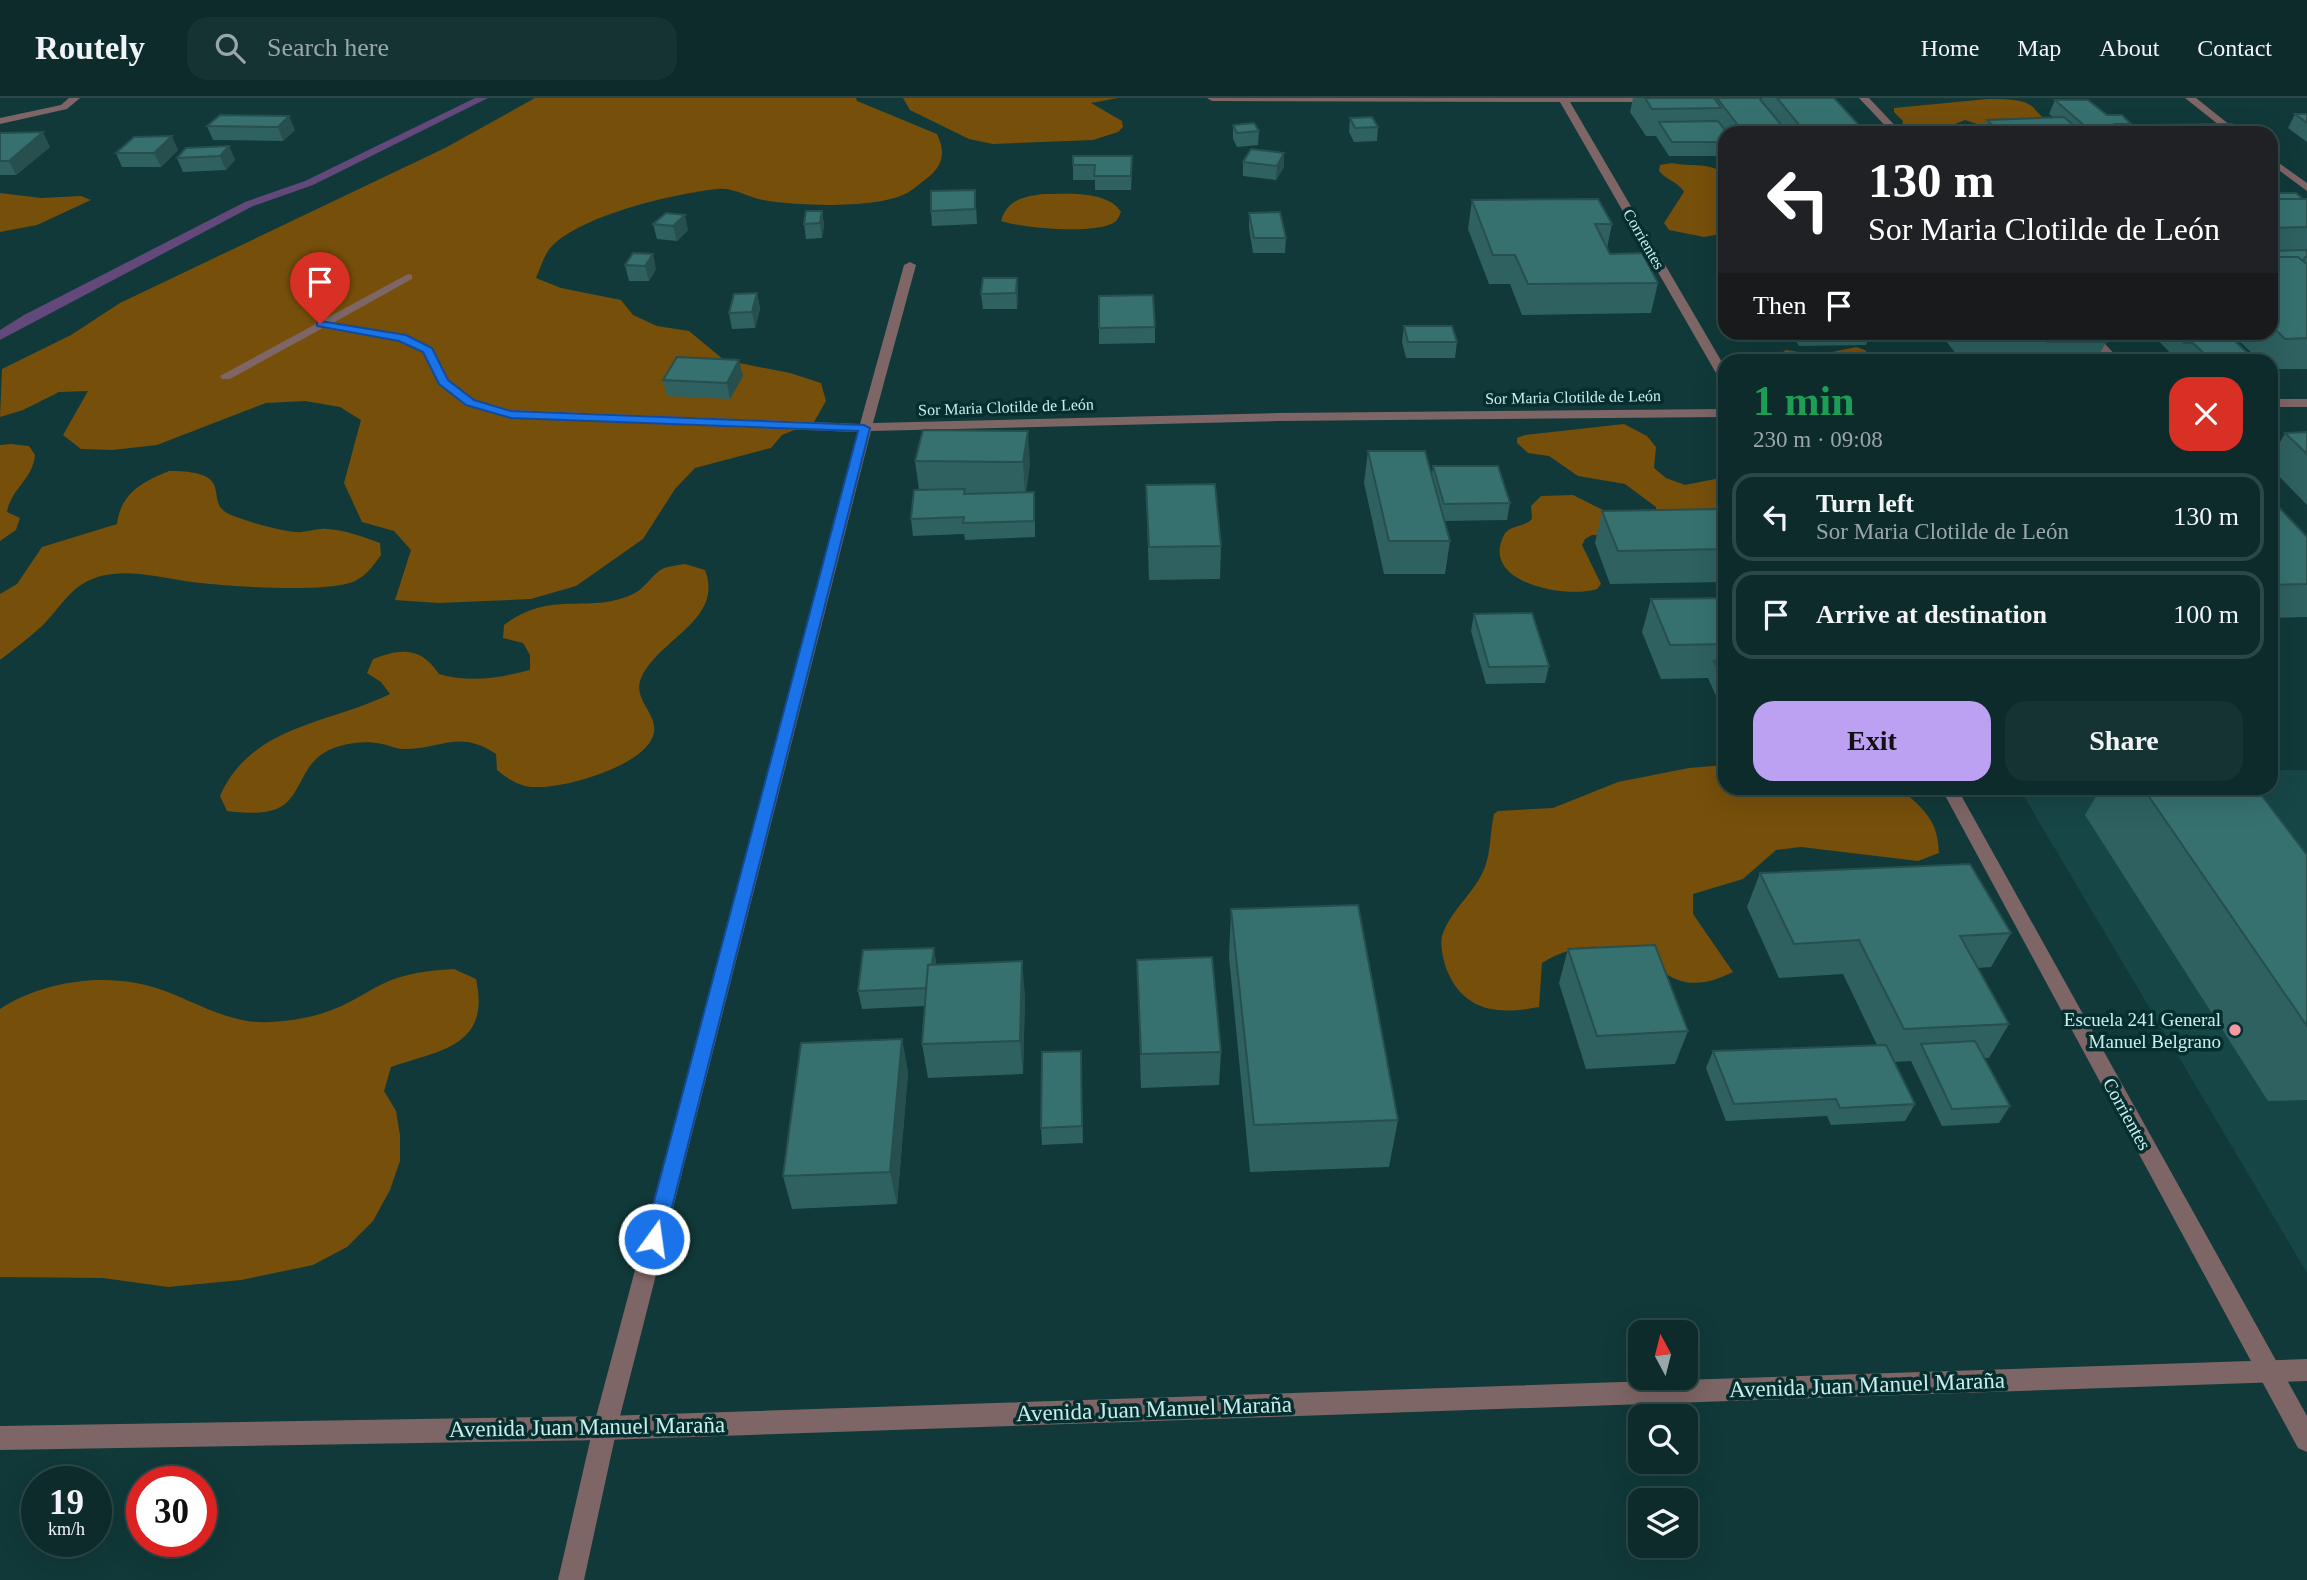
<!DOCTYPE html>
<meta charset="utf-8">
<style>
:root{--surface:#0d2b2b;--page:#163333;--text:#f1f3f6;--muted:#9aa7a9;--line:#2d4747;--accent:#bca0f2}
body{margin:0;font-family:"Times New Roman",serif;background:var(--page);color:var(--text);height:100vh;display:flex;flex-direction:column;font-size:26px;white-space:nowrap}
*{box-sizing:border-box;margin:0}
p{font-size:23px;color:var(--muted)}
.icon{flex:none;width:38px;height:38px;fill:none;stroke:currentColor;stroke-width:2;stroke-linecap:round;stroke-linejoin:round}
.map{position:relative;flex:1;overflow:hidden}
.sheet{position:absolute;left:1718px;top:256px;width:560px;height:441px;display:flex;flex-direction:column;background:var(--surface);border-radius:21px;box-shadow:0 7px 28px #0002,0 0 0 2px var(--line)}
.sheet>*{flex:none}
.hud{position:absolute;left:1718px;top:28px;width:560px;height:214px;border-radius:21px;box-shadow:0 7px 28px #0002,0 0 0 2px var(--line);background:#202124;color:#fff;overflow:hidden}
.needle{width:46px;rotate:353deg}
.buttons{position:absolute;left:1628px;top:1222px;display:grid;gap:14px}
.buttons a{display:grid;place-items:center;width:70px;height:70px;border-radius:14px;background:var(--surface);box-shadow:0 7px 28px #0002,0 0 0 2px var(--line);font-size:35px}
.speed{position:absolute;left:21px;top:1368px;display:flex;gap:14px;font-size:35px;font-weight:700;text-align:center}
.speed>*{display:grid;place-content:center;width:91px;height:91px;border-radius:50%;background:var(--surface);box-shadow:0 7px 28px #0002,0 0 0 2px var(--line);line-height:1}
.speed small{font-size:18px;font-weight:400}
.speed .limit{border:10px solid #d22;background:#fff;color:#111}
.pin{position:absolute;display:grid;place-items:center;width:60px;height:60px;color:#fff;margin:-72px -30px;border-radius:50% 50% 50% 0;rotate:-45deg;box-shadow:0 0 7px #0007}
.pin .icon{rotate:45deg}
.me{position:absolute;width:77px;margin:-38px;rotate:14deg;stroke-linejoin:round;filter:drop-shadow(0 0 5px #0008)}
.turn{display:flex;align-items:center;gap:24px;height:147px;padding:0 35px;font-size:32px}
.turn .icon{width:91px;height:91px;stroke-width:2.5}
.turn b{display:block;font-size:49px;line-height:60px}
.then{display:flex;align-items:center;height:66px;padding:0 35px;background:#0003;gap:14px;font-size:26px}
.round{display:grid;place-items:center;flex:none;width:74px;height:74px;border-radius:21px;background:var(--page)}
.overview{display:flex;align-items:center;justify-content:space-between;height:119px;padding:0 35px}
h1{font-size:42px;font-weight:700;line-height:52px;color:#1e9e55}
.action{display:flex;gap:14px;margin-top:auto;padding:14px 35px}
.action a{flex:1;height:80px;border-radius:21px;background:var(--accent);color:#111;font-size:28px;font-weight:700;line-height:80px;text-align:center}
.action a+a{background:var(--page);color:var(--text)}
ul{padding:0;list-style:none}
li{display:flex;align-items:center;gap:21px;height:88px;margin:0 14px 10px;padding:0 21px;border:4px solid var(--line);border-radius:21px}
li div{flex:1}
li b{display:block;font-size:26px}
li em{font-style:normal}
header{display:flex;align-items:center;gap:42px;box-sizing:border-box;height:98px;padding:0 35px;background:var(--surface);border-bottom:2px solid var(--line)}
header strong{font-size:33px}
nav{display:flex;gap:38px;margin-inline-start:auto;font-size:24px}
.search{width:490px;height:63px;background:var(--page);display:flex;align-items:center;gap:18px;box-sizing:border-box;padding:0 24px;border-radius:21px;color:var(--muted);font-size:26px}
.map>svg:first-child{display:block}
</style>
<header>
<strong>Routely</strong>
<div class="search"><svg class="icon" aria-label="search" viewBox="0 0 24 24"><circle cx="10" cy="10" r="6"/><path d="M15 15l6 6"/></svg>Search here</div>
<nav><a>Home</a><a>Map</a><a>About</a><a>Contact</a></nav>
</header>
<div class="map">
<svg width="2307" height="1482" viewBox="0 0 2307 1482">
<rect width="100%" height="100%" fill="#113939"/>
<path fill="#174646" d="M2272,672H2307V1175L2019,690H2272Z"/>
<path fill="#764f0b" d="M535,0H856L857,3L937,36C946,55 943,68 926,81C919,86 912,93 905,96C875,111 796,108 763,102C747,99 733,89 717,91C673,96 586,116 553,147C545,154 540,171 536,180L561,190L621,202L633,217L657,228L689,233L724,262L790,275L821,285L826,303L814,324L782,337L771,350L695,370L675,391L643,441L576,488L531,501L438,505L395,502L411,452L394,433L362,424L344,385L361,322L340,309L305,303L266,305L157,347L112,352L81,351L63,337L88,293L59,294L23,312L0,319L2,271L71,237L120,205L445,50Z
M903,0H1118L1091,5L1122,23L1123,29L1118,34L1093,42L993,46L969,41L918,16L910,12Z
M1988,1C2002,1 2024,0 2034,10C2039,16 2042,20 2051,24L1992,31L1965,22L1955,26L1964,35H1866L1902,29L1903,23L1894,14V10Z
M1672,65C1692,69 1709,64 1725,76V111L1719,116L1725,123V135L1704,139L1669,132L1664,125L1684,94C1680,85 1666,82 1659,73L1660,67Z
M0,95L41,100L81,98L91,102L37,127L0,134Z
M1043,96C1065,96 1108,92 1121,114C1119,119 1117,124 1111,126C1091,136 1022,130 1001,123C1007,102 1022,99 1043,96Z
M1856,249L1865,252L1873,262H1778V257L1786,252L1818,257Z
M1624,326L1647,338L1656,349L1654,370L1666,380L1685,387L1725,379V441L1592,437L1585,441L1582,447L1601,486L1597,491C1567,501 1479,485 1504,437C1509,427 1525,429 1532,421L1531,408L1541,398L1573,397L1607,414H1656V409L1625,386L1578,378L1549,358L1528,355L1517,345V340L1525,337Z
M11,346L29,348L35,357C33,381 11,391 7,414L20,420L16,432L0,443V347Z
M169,373C241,373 200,404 231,417C252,425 273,431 295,434C306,435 317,430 327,431C345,432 364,439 380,445L381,457C374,467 366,478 355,483C328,496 218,488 185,483C157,479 129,471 101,478C71,486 62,508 42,528C29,540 14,551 0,562V496L17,486L42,449L117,426C121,395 142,384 169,373Z
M685,466L705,472C724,521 661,540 642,578C630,602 661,616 653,638C643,668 564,691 535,689C520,689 508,681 497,672L496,656C459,631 442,651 403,651C396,651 389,647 382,646C365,642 345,645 329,652C303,664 302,692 285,706C269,718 246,715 227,713L220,698C251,627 329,626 390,596L381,584L367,575L373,561C402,550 421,549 439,576C470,585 499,580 530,572V557L523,545L503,540L504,527C553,490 590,518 635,495C646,489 653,475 664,470C670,468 679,467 685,466Z
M1725,667L1726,690H1900C1923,711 1938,721 1939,755L1918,763L1801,749L1776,752L1743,781L1693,796V816L1733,874C1716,882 1700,888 1681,883C1670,880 1658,870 1648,865C1610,844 1579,843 1542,865L1539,909C1498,917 1463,914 1446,870C1443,861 1440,846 1442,838C1451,811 1475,795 1485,769C1491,753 1490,733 1494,716L1498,713L1553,710L1618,684L1689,670Z
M454,871L476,881C491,949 440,952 391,969L384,993L396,1013L400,1037V1063L390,1092L373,1123L347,1149L313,1167L241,1182L168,1189L103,1180L0,1179V911C46,881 113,873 165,893C200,906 232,927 271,924C292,923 315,919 334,911C356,903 375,887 397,880C416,874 434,872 454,871Z"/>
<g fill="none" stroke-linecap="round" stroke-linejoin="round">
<path fill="#63487b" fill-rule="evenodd" d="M475,0H488L313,87L253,108L0,242V232L24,217L245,104L305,83Z"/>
<path fill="#7e6566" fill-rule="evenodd" d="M69,0H80L67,11L0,26V20L61,7Z"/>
<path fill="#7e6566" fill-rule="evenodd" d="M1207,0H1660L1656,4H1570L1726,271V286L1720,282L1560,4L1212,3Z
M1859,0H1869L1902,35H1892Z
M2185,0H2196L2240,35H2229Z
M2272,60L2307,85V93L2272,67Z
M910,164L916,167L873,325L1278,315L1726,311V319L1278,323L871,333L617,1330L584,1482H558L593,1330L858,334L511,320L466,308L440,287L423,254L399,243L323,230L230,281H222L220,278L408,176L412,177V181L333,225L406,237L432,249L449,282L474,302L511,312L860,326L904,167Z
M2081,234H2094L2120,262H2108Z
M2272,301H2307V309H2272Z
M1941,690H1957L2307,1318V1354L2298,1350Z"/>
<path fill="#7e6566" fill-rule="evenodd" d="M2307,1261V1283L605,1342L0,1352V1328L605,1318Z"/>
</g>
<path fill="#2e6160" d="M1633,0H1714L1715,2L1716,0H1759L1761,3L1762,0H1834L1859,27L1856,35H1726V58H1669L1656,38H1646L1630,14Z
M2055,2L2107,17L2131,26L2127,35H1982L1987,22L2053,19L2049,16Z
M2295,16H2307V44L2288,30Z
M220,17L295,32L283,43L213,42L207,28Z
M1350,20L1378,29L1377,43L1354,44L1349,34Z
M1233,27L1259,33L1258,47L1237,49L1233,41Z
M2149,27L2244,35H2146Z
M0,35L50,49L16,77H0Z
M229,48L235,62L226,72L183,74L177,60Z
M178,52L161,69H122L116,55Z
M1284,55V69L1276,82L1243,78V64Z
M1073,58L1132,72L1131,92H1095V82H1073Z
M2272,95L2307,101V271H2272V262H2259L2230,234H2272Z
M1472,102L1612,126L1607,150L1610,156L1658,185L1651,215L1522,217L1510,186H1489L1468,131Z
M976,106L977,126L932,128L931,113Z
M822,113L824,127L822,140L806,141L804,126Z
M666,115L688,132L677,143L657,141L653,126Z
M1249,115L1286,140L1285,155H1253L1249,130Z
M633,155L656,171L649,183H629L625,167Z
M1017,180L1018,195L1017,211H983L981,196Z
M757,195L760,211L755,230L732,231L729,215Z
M1099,198L1155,229V245L1099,246Z
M1404,228L1457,244L1455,260H1406L1402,244Z
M1790,234H1871L1866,247L1799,248Z
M1939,234H2098L2106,244L2097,262H1961Z
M2150,234H2229L2239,244L2238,246L2255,262H2187L2185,261H2176Z
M743,278L730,301L667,298L663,282Z
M2307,334V407L2272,371V359L2285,335Z
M1368,353L1432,377L1433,368L1510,405L1507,422L1445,423L1450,443L1445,476H1384L1364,385Z
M915,363L1030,365L1026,394L1035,411V439L965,442L964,436L913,438L911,421L919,392Z
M1146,387L1221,448L1220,481L1149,482Z
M2272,402L2307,439V519L2272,520Z
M1602,413L1726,425V484L1610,486L1595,445Z
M1726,500V620L1708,580L1661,581L1642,534L1651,501Z
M1474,516L1549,568L1545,585L1486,586L1471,533Z
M2101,690H2256L2307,757V1002L2268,1003L2085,717Z
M1760,775L2011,835L1991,869L1978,870L2009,926L1989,960H1984L2010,1008L1999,1025L1942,1028L1911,963L1894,964L1915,1006L1905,1023L1831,1027L1827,1018L1726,1023L1706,970L1713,953L1877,947L1843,876L1779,880L1747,809Z
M1231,811L1398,1022L1389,1069L1250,1074L1229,859Z
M934,850L936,866L1025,897L1023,976L928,980L922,946L925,908L862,911L858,893Z
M1568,851L1688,933L1675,966L1586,971L1559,885Z
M1137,862L1221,954L1219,987L1141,990Z
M902,941L908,975L897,1106L792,1111L783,1078Z
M1081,953L1083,1045L1042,1047L1041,1030Z"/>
<path fill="#264f4e" d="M289,18L295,32L283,43L278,29Z
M43,34L50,49L16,77L9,63Z
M172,38L178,52L161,69L154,55Z
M229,48L235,62L226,72L220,58Z
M1284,55V69L1276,82L1277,68Z
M822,113L824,127L822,140L820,125Z
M685,117L688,132L677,143L673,128Z
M653,156L656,171L649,183L645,168Z
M1017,180L1018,195L1017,211L1016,195Z
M757,195L760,211L755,230L752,214Z
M739,262L743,278L730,301L727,285Z
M1028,333L1030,365L1025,397L1023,364Z
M934,850L936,867L930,890Z
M1022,863L1025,897L1023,976L1020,943Z
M902,941L908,975L897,1106L890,1074Z"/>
<path fill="#367170" stroke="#264f4e" stroke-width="2" d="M1645,0H1714L1721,10L1652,11Z
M1717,0H1759L1788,35H1744Z
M1777,0H1834L1859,27L1800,28Z
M2055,2H2088L2107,17H2122L2131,26H2116L2122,30H2087Z
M2295,16H2307V25Z
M220,17L289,18L278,29L207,28Z
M1372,19L1378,29L1355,30L1350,20Z
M2064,19L2082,35H2001L1987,22Z
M1718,23L1727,35H1726V44H1672L1659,24Z
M1254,25L1259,33L1237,35L1233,27Z
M2232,26L2244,35H2159L2149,27Z
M1916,31L1921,35H1861L1858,32Z
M43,34L9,63H0V35Z
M172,38L154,55H116L134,39Z
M229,48L220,58L177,60L186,50Z
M1251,51L1284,55L1277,68L1243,64Z
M1073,58H1132L1131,78H1094L1095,67H1073Z
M975,92V111L931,113V93Z
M2272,95H2296L2303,101H2272Z
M1598,101L1612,126H1595L1610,156L1642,155L1658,185L1528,186L1515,157H1493L1472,102Z
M2272,101H2307V129L2272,130Z
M806,113H822L820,125L804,126Z
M1280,114L1286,140H1254L1249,115Z
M666,115L685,117L673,128L653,126Z
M2307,152V159H2305L2303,163L2298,159H2273L2272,157V153Z
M633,155L653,156L645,168L625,167Z
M2272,159H2298L2307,166V240L2285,241L2272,228V180L2277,179L2272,175Z
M983,180H1017L1016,195L981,196Z
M757,195L752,214L729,215L734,196Z
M1153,197L1155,229L1099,230V198Z
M1404,228H1452L1457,244H1408Z
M1975,234H2098L2106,244H2047L2042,237L1978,238Z
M2173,234H2229L2239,244H2236L2255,262H2211L2193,245H2184Z
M677,259L739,262L727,285L663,282Z
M923,332L1028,333L1023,364L915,363Z
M2307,334V356L2285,335Z
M1368,353H1425L1450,443H1389Z
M1433,368H1498L1510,405L1444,406Z
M1215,386L1221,448L1149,449L1146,387Z
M965,391L964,396L1034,394V423L963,425L964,419L911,421L914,392Z
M2272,402L2307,439V486L2272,487Z
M1719,411L1726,425V451L1618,453L1602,413Z
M1726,500V546L1670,547L1651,501Z
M1532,515L1549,568L1489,569L1474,516Z
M1714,563H1726V589Z
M2143,690H2256L2307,757V928Z
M1970,766L2011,835L1960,838L2009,926L1904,931L1859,842L1794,846L1760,775Z
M1358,807L1398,1022L1254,1027L1231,811Z
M1655,847L1688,933L1597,938L1568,851Z
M934,850L932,866L928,867L926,890L858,893L863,852Z
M1212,859L1221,954L1141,956L1137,862Z
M1022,863L1020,943L922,946L928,867Z
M902,941L890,1074L783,1078L801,945Z
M1975,943L2010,1008L1952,1011L1921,946Z
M1886,947L1915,1006L1840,1010L1836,1001L1734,1006L1713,953Z
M1081,953L1082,1028L1041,1030L1042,954Z"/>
<path fill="#1a73e8" stroke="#114b97" stroke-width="2" d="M320,223L406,237L432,250L448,282L474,302L511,313L864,327L870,330L664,1141L661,1147L654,1150L647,1147L644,1141L858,333L511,320L466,307L439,286L423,254L399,243L317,228V224Z"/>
<circle fill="#f49aa2" stroke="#052f2e" stroke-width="2.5" cx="2235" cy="932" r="7"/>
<g text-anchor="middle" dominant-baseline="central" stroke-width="7" stroke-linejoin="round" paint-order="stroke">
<g font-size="16" fill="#cbeeed" stroke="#052f2e">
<text transform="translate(1644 141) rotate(60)">Corrientes</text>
<text transform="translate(1573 299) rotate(-1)">Sor Maria Clotilde de León</text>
<text transform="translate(1006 309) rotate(-2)">Sor Maria Clotilde de León</text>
</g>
<g font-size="19" fill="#cbeeed" stroke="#052f2e" text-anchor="end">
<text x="2221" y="921">Escuela 241 General<tspan x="2221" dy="22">Manuel Belgrano</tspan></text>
</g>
<g font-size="19" fill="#cbeeed" stroke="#052f2e">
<text transform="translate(2127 1016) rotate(61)">Corrientes</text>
</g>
<g font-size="23" fill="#cbeeed" stroke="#052f2e">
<text transform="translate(1867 1287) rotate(-2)">Avenida Juan Manuel Maraña</text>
<text transform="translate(1154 1311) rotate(-2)">Avenida Juan Manuel Maraña</text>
<text transform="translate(587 1329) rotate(-1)">Avenida Juan Manuel Maraña</text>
</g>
</g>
</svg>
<div class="buttons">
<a><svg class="needle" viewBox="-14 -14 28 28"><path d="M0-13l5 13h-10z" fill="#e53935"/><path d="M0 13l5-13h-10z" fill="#9aa7a9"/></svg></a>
<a><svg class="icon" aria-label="search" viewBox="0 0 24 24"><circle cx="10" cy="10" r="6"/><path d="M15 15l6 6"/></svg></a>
<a><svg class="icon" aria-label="layers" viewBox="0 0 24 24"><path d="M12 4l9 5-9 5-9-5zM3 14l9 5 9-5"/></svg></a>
</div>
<div class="speed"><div>19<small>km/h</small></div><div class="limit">30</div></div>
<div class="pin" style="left:320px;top:226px;background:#d93025"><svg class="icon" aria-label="arrive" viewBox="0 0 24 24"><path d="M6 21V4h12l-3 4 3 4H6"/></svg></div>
<svg class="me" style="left:654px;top:1141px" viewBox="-20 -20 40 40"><circle r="17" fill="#1a73e8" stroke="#fff" stroke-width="3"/><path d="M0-11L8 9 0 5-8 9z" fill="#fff"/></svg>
<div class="hud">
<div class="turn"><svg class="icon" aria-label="left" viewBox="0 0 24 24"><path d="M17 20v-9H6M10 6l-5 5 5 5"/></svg><div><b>130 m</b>Sor Maria Clotilde de León</div></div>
<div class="then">Then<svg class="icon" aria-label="arrive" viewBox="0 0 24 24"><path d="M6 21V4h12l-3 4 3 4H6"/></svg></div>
</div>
<section class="sheet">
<div class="overview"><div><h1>1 min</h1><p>230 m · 09:08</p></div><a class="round" style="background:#d93025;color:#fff"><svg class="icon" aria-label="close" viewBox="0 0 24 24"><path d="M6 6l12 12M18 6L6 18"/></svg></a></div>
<ul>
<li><svg class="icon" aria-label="left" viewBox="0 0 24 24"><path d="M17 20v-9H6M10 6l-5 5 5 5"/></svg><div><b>Turn left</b><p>Sor Maria Clotilde de León</p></div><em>130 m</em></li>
<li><svg class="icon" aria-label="arrive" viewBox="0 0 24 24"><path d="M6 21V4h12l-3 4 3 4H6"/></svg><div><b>Arrive at destination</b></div><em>100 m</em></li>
</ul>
<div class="action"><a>Exit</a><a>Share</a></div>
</section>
</div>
